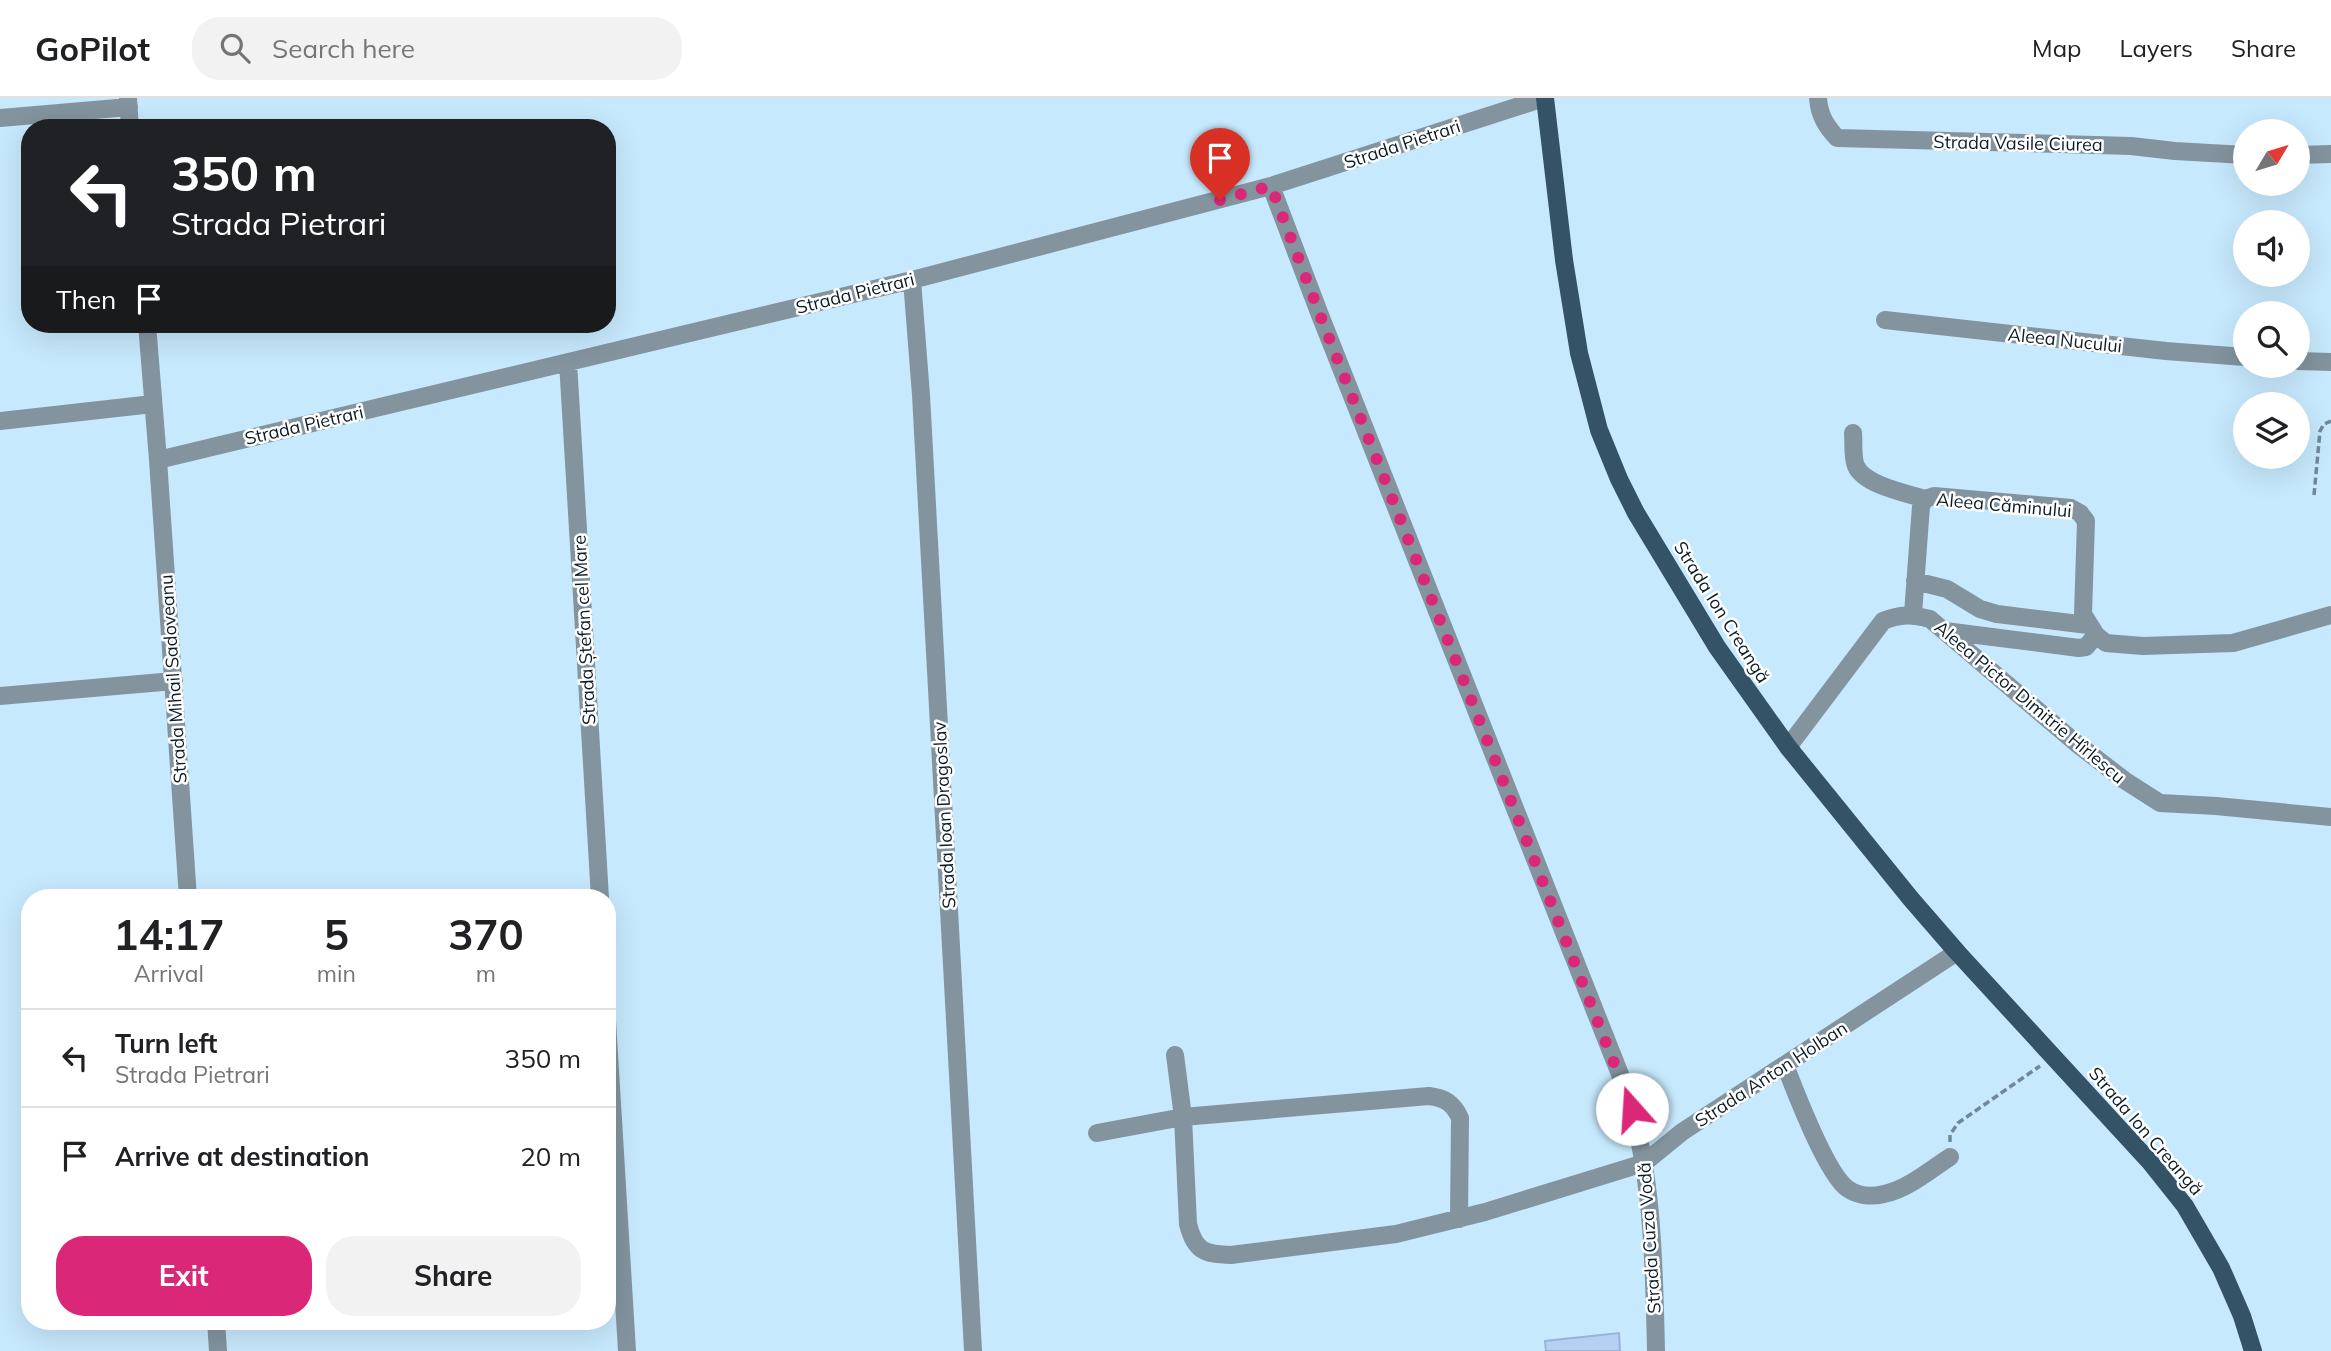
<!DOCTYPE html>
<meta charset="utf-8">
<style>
:root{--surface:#fff;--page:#f2f2f2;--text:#202124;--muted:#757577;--line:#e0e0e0;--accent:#db2777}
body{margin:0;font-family:Mulish,sans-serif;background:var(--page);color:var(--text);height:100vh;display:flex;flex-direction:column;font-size:26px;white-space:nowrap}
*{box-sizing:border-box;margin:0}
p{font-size:23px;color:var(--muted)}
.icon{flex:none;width:38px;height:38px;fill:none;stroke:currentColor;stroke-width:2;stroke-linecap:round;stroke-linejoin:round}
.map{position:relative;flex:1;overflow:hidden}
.sheet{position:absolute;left:21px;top:791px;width:595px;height:441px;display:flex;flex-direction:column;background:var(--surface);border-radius:28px;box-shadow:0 7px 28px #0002}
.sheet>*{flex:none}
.banner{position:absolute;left:21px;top:21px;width:595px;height:214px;border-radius:28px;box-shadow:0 7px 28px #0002;background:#202124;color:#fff;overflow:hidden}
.needle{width:46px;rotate:52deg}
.buttons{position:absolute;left:2233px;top:21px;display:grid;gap:14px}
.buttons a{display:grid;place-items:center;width:77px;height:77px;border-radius:50%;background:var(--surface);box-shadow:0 7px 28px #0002;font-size:35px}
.pin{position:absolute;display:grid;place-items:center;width:60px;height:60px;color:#fff;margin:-72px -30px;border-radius:50% 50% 50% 0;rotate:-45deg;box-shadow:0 0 7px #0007}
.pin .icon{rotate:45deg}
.me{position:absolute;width:77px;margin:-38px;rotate:341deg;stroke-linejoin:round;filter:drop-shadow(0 0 5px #0008)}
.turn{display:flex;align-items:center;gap:24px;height:147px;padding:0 35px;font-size:32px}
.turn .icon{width:91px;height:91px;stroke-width:2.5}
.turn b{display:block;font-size:49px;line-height:60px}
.then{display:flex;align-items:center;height:66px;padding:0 35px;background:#0003;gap:14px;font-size:26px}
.eta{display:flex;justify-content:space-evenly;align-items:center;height:119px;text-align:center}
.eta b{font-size:42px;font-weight:700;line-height:49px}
.primary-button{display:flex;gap:14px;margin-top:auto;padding:14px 35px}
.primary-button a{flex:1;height:80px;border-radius:28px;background:var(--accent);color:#fff;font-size:28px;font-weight:700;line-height:80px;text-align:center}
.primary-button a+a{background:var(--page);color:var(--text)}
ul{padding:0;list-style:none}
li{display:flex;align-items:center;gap:21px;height:98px;padding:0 35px;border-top:2px solid var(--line)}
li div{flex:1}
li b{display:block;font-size:26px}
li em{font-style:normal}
header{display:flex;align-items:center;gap:42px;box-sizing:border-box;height:98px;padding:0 35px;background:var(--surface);border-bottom:2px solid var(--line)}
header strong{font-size:33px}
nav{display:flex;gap:38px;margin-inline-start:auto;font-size:24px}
.search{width:490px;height:63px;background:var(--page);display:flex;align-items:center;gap:18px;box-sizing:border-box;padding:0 24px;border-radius:28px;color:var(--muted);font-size:26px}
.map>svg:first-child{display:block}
</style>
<header>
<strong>GoPilot</strong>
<div class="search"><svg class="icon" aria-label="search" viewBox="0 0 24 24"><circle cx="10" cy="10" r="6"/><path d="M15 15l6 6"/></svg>Search here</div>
<nav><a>Map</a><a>Layers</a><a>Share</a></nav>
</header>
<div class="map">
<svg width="2331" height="1253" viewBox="0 0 2331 1253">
<rect width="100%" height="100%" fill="#c7e9fd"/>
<path fill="#b5d0f3" stroke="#99b3d5" stroke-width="2" d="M1619,1235L1620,1253H1546L1545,1243Z"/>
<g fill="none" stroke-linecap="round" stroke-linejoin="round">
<path stroke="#708998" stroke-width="3.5" stroke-dasharray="7 3.5" stroke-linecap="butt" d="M2314,397L2320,333L2324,326L2331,323
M1950,1044V1037L1958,1025L2040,968"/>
<path stroke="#83949f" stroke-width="18" d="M128,0L130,30
M1818,0C1819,17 1826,28 1837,40L2131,48L2175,53L2245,57
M0,20L129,9
M2298,57L2331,56
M1271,88L1320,217L1627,994C1653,1077 1654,1166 1656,1253
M912,182L921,297L973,1253
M1885,222L2166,253L2245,259
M147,226L158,362L188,800
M2298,263L2331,264
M568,264L600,800
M0,323L153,306
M1853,335C1854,345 1852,359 1856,368C1864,387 1906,395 1925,401
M158,362L912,182L1271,88L1544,0
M1915,483L1947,491L1980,511L1997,516L2088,527
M1913,516L1921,408L1925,401L1934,398L2071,410L2080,415L2086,423L2083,516L2096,537L2106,545L2143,548L2233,545L2331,517
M1945,533L2079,550L2086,549L2096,537
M0,598L174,583
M1788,649L1883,523C1901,516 1911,516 1930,521L2076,645L2124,682L2160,705L2216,708L2331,719
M607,923L627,1253
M1175,957L1183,1019L1188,1126C1195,1154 1205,1156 1231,1157L1396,1136L1485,1114L1644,1065L1682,1034L1957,854
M1785,967C1795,993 1827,1077 1848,1091C1858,1098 1872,1099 1884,1096C1908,1091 1930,1072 1950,1059
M1097,1035L1183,1019L1429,998C1445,1000 1453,1005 1460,1020L1459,1121
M216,1223L218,1253"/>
<path stroke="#345366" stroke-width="18" d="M1545,0L1564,162L1579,255L1599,332L1619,381L1636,415L1717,549L1788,649L1911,801L1957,854L2150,1064L2185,1108L2221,1170L2242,1218L2253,1253"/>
</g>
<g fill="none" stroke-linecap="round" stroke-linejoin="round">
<path stroke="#db2777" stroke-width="12" stroke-dasharray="0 21.6" d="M1220,102L1271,88L1320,217L1632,1011"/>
</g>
<g text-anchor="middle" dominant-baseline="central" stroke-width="5" stroke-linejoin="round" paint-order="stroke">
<g font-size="18" fill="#0c1c25" stroke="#fff">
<text transform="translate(2018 45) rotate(1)">Strada Vasile Ciurea</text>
<text transform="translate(1402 46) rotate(-18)">Strada Pietrari</text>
<text transform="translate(855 195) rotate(-14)">Strada Pietrari</text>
<text transform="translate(2065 242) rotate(6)">Aleea Nucului</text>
<text transform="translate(304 327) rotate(-13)">Strada Pietrari</text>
<text transform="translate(2004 407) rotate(5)">Aleea Căminului</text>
<text transform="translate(1722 514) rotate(58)">Strada Ion Creangă</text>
<text transform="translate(584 532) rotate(-93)">Strada Ștefan cel Mare</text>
<text transform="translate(173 581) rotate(-94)">Strada Mihail Sadoveanu</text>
<text transform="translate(2030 604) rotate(40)">Aleea Pictor Dimitrie Hîrlescu</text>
<text transform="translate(944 717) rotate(-93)">Strada Ioan Dragoslav</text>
<text transform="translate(1771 976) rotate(-33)">Strada Anton Holban</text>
<text transform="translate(2146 1033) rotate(49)">Strada Ion Creangă</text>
<text transform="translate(1649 1140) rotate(-94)">Strada Cuza Vodă</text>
</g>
</g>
</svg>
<div class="buttons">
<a><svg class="needle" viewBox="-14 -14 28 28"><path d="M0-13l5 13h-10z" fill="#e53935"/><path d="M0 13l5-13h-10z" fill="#757577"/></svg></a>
<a><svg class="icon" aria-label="sound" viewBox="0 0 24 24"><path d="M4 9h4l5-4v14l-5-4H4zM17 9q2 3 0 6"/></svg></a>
<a><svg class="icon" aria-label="search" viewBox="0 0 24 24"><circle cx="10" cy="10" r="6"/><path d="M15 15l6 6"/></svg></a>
<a><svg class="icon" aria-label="layers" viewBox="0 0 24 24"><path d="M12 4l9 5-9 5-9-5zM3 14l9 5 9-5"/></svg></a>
</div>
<div class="pin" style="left:1220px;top:102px;background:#d93025"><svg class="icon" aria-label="arrive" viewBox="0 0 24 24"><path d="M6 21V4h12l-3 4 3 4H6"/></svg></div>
<svg class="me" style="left:1632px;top:1011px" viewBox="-20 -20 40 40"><circle r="19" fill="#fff"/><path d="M0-13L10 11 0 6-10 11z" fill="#db2777"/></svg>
<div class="banner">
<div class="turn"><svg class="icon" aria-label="left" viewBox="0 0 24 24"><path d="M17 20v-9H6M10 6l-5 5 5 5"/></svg><div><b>350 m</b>Strada Pietrari</div></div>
<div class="then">Then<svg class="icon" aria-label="arrive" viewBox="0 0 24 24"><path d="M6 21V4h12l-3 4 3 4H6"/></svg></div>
</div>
<section class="sheet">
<div class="eta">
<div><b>14:17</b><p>Arrival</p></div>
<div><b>5</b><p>min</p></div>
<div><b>370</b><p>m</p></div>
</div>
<ul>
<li><svg class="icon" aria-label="left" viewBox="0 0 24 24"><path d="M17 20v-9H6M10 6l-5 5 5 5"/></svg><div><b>Turn left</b><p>Strada Pietrari</p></div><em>350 m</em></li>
<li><svg class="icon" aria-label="arrive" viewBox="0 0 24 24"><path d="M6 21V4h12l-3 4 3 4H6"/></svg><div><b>Arrive at destination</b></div><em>20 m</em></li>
</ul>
<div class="primary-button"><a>Exit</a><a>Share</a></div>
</section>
</div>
